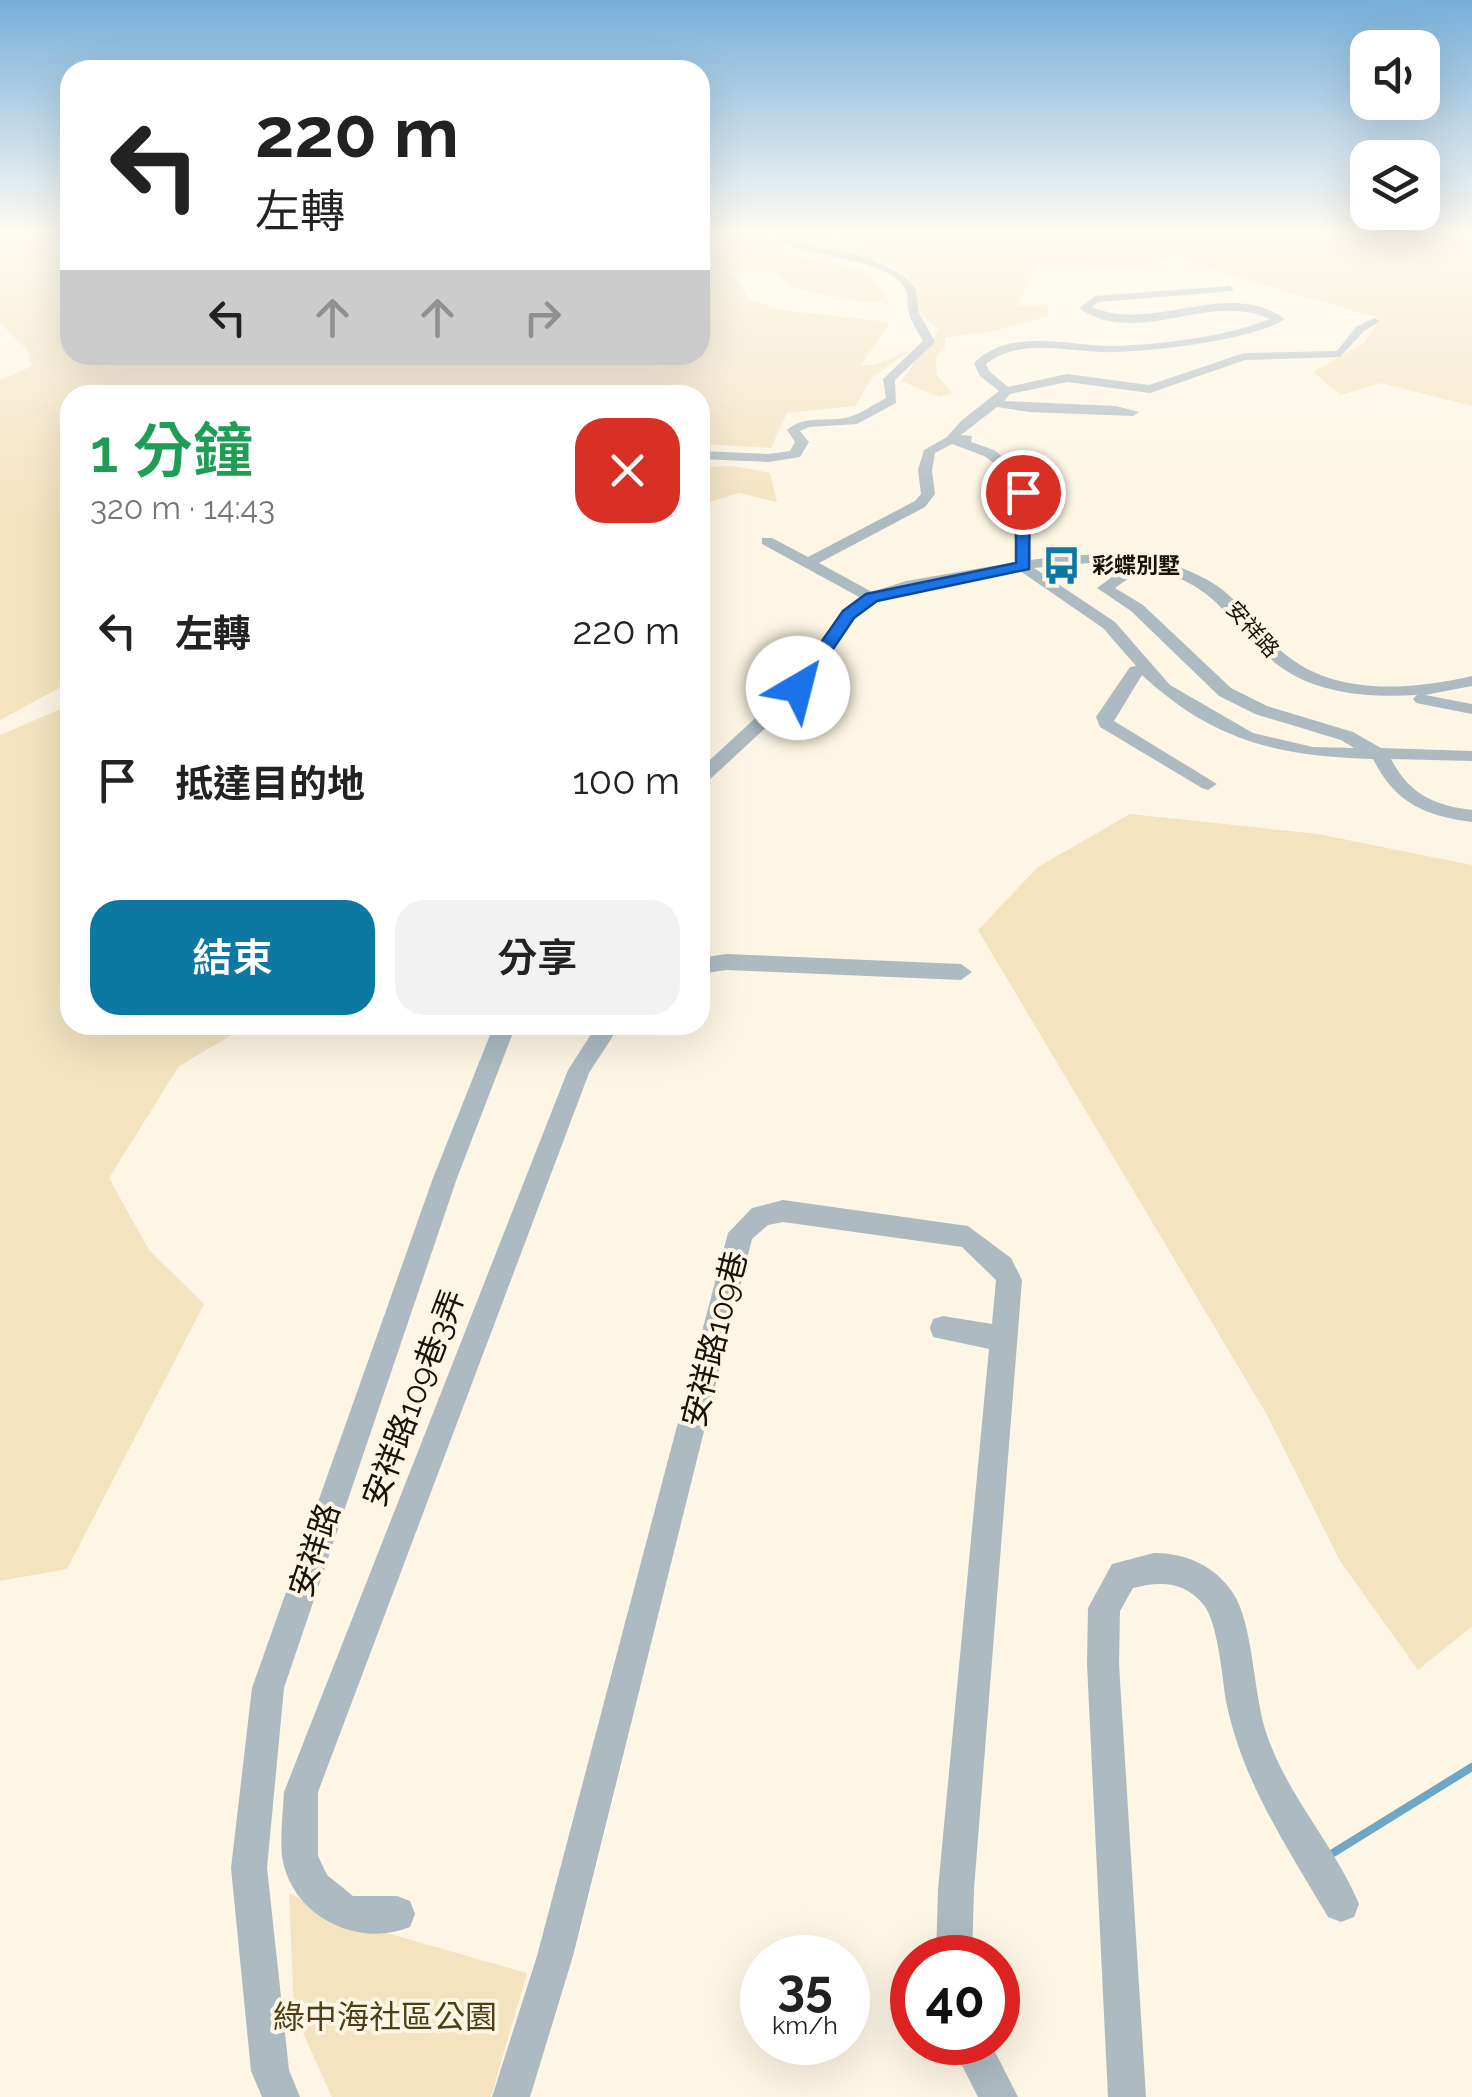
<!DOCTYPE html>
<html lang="zh-TW">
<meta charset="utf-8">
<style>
:root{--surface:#fff;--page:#f2f2f2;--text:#222;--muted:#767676;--accent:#0d78a2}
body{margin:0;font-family:Raleway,"Noto Sans TC",sans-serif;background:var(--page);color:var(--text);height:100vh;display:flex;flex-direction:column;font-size:38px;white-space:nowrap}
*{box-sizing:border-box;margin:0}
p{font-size:32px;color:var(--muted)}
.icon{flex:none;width:55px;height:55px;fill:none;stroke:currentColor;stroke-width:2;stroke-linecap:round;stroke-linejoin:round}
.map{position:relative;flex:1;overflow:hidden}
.drawer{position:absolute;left:60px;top:385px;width:650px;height:650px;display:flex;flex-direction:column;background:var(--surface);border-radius:30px;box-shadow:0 10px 40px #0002}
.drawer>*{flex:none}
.hud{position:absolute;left:60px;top:60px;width:650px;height:305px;border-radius:30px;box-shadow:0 10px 40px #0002;background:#fff;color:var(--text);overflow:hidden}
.controls{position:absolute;left:1350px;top:30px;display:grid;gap:20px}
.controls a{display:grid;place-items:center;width:90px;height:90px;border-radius:20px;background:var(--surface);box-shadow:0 10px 40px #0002;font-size:50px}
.speed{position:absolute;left:740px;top:1935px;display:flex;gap:20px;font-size:50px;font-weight:700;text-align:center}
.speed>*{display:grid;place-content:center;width:130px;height:130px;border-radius:50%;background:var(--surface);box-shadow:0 10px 40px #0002;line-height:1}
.speed small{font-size:25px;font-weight:400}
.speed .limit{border:15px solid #d22;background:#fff;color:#111}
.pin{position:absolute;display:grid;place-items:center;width:85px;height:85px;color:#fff;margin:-42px;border:5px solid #fff;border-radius:50%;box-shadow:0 2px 10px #0007}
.me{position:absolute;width:110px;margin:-55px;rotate:37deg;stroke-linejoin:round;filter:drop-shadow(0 0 8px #0008)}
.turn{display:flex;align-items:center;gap:35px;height:210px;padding:0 30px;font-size:45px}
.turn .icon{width:130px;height:130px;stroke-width:2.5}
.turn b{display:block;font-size:70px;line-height:85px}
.lanes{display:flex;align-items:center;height:95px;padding:0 30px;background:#0003;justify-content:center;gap:50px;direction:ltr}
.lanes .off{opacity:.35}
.round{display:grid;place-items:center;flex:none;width:105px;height:105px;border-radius:30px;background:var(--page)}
.head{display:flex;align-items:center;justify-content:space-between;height:170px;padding:0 30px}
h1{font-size:60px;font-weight:600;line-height:75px;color:#1e9e55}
.cta{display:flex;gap:20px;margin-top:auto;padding:20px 30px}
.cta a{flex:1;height:115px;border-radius:30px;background:var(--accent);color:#fff;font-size:40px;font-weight:600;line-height:115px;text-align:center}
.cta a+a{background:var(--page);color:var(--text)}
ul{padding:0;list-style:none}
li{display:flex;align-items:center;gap:30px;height:150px;padding:0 30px}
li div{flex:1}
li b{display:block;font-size:38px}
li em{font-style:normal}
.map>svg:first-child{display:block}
</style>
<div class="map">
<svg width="1472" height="2097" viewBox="0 0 1472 2097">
<rect width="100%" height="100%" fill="#fdf6e5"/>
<path fill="#f3e3bf" d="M0,231H70V355H700V262L728,248L729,231H770L756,254L817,259L869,273L891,304L848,300L793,287L771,271L732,272L749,299L781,310L890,322L861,365H874L909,350L872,378L855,406L787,413L771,448L700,444V395H70V682L0,720V380L32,366L28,351L0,323Z
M796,231L836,238L852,235V231H1472V406L1381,383L1341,395L1313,372L1365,342L1380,318L1231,276L1177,255L1135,268L1038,264L1017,306L1047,305L1048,316L998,330L945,338V348L936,357L937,375L952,393L939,397L901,381L939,330L922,314L908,275L882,261L799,245L792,240Z
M733,466L770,473L777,502L739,493L700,505V467Z
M70,705V1025H249L179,1066L109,1178L149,1250L204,1304L67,1569L0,1581V735Z
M1130,814L1318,834L1472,865V1626L1418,1670L1340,1561L1267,1415L978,930L1038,867Z
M289,1893L341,1920L527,1973L491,2097H332L294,2013Z"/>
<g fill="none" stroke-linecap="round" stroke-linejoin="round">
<path stroke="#6ea7c5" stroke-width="8" d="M1333,1853L1472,1767"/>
<path fill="#adbac2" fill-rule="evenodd" d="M782,231H792L787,237L793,242L867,257L904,276L916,289L919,313L935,342L895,380L896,403L857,424L809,427L800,431L809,442L800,457L769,462L700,459V451L769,454L790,451L795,442L787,430C806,414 826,423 849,417C861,414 874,404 886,398L883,379L923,341C918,332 912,323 909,313C906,306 909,296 906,290C889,255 802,260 776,238Z
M1230,286L1234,291L1098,302L1092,307C1154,334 1226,277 1285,319C1254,340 1155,351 1116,352C1073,354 1023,335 986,364L989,371L1008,387L1067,374L1149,385L1244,353L1337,351L1356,327L1374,318L1380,321L1364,331L1340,357L1245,360L1150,393L1067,382L1010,394L1004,401L1116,406L1139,412L1133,416L1030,412L997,407L961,435L972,436L971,442L994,450L1026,475L1031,560C1090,551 1157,550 1211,582C1238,598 1254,625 1276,646C1327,697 1407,691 1472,676V686L1425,695L1472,704V714L1416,703L1413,699L1417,695C1369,698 1314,694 1275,663C1228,625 1221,586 1153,570L1152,575L1129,578L1115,588L1143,605L1231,688L1267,706L1353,732L1381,748L1472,751V761L1391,759C1410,795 1434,805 1472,810V822C1425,816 1395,803 1373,759C1278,757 1212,740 1142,675L1114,721L1217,784L1208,790L1202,788L1100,727L1096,717L1130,667L1136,666L1103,628L1020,571L909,590L870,605L850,623L801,695L706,783L700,785V769L789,687L839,617L861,598L762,544V538H772L808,557L915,501L921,494L918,470L924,450L947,437L961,421L999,391L980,376L974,363C1012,326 1070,347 1116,346C1165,344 1224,337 1270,319C1208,290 1137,349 1079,308L1095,296ZM952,444L984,456L1012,476L1016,562L906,581L872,592L819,563L925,507L935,494L932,470L935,453ZM1089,563L1144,568L1120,571L1097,588L1131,611L1219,696L1255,714L1341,740L1354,748L1313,747L1253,733L1170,685L1115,622L1034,568Z
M726,954L961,964L972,972L961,980L726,970L700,974V958Z
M494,1025H516L457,1178L284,1688L267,1868L289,2070L300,2097H262L251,2071L231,1868L252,1688L433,1178Z
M597,1025H620L589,1073L318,1792V1856L327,1875L353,1896H397L410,1901L415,1914L410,1927C357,1949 290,1915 282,1856C280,1836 283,1812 284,1792L568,1070Z
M783,1200L968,1226L1011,1258L1022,1280L974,1889L972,1958H936L938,1889L989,1349L933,1337L930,1328L933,1319L943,1316L992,1324L996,1280L962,1247L783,1222L768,1225L752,1239L573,1956L530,2097H492L537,1956L728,1233L752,1208Z
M1154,1553C1186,1553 1215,1566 1233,1593C1254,1625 1253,1696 1267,1735C1288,1797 1334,1844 1359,1904L1354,1917L1341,1922L1328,1917C1287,1847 1242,1781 1226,1701C1222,1676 1218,1622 1203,1604C1184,1581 1160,1581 1133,1588L1120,1611L1119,1664L1146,2097H1108L1087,1664L1088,1608L1112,1564Z
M950,2042H990L1018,2097H978Z"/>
</g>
<linearGradient id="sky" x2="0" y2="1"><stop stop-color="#77afda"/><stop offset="0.44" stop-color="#fefbf3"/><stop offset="1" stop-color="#fefbf3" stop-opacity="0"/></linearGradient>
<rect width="1472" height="524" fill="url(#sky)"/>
<path fill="#1a73e8" stroke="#114b97" stroke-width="2.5" d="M1023,488L1030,492L1029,569L877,601L854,618L804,692H791L789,688L843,611L866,594L1016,563V492Z"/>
<defs>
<symbol id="bus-bare" viewBox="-9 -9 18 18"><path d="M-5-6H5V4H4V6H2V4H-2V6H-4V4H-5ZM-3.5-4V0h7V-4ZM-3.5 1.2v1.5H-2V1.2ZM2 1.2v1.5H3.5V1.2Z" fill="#0d78a2" stroke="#fdf6e5" stroke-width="2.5" paint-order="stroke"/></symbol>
</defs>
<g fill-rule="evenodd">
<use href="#bus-bare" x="1034" y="538" width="55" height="55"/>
</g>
<g text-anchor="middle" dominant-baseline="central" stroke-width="8" stroke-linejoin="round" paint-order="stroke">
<g font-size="22" font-weight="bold" fill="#171309" stroke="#fdf6e5" text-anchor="start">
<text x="1092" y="565">彩蝶別墅</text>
</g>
<g font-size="22" fill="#171309" stroke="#fdf6e5">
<text transform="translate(1253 629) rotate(48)">安祥路</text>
</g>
<g font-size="32" fill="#171309" stroke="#fdf6e5">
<text transform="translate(714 1339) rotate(-76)">安祥路109巷</text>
<text transform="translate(413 1398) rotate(-69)">安祥路109巷3弄</text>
<text transform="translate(314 1550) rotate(-72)">安祥路</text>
</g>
<g font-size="32" fill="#4f3e14" stroke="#fdf6e5">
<text x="385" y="2016">綠中海社區公園</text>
</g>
</g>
</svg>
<div class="controls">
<a><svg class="icon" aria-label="sound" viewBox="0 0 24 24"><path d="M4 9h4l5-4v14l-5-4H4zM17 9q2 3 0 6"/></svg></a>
<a><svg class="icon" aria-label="layers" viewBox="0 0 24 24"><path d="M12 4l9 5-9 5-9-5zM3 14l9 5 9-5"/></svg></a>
</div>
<div class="speed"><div>35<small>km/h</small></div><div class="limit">40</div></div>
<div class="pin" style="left:1023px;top:492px;background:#d93025"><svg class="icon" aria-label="arrive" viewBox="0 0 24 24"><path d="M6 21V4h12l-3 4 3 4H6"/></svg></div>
<svg class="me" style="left:798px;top:688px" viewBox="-20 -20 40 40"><circle r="19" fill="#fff"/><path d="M0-13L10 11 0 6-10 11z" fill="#1a73e8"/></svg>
<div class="hud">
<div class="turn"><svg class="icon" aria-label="left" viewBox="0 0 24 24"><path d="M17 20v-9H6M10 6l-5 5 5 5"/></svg><div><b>220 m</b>左轉</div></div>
<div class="lanes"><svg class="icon" aria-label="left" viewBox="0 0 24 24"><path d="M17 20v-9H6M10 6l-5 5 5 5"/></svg><svg class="icon off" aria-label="ahead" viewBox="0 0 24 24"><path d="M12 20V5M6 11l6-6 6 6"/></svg><svg class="icon off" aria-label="ahead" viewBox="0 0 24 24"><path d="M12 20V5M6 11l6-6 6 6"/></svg><svg class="icon off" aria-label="right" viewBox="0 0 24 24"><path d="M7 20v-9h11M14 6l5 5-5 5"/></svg></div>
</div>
<section class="drawer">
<div class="head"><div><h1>1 分鐘</h1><p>320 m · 14:43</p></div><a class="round" style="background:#d93025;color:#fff"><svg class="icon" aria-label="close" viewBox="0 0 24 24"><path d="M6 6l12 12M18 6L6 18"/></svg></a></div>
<ul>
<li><svg class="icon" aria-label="left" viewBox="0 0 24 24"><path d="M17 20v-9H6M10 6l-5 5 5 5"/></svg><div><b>左轉</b></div><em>220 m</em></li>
<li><svg class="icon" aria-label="arrive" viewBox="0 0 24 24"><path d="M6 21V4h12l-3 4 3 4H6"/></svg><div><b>抵達目的地</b></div><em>100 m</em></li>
</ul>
<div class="cta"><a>結束</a><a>分享</a></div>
</section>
</div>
